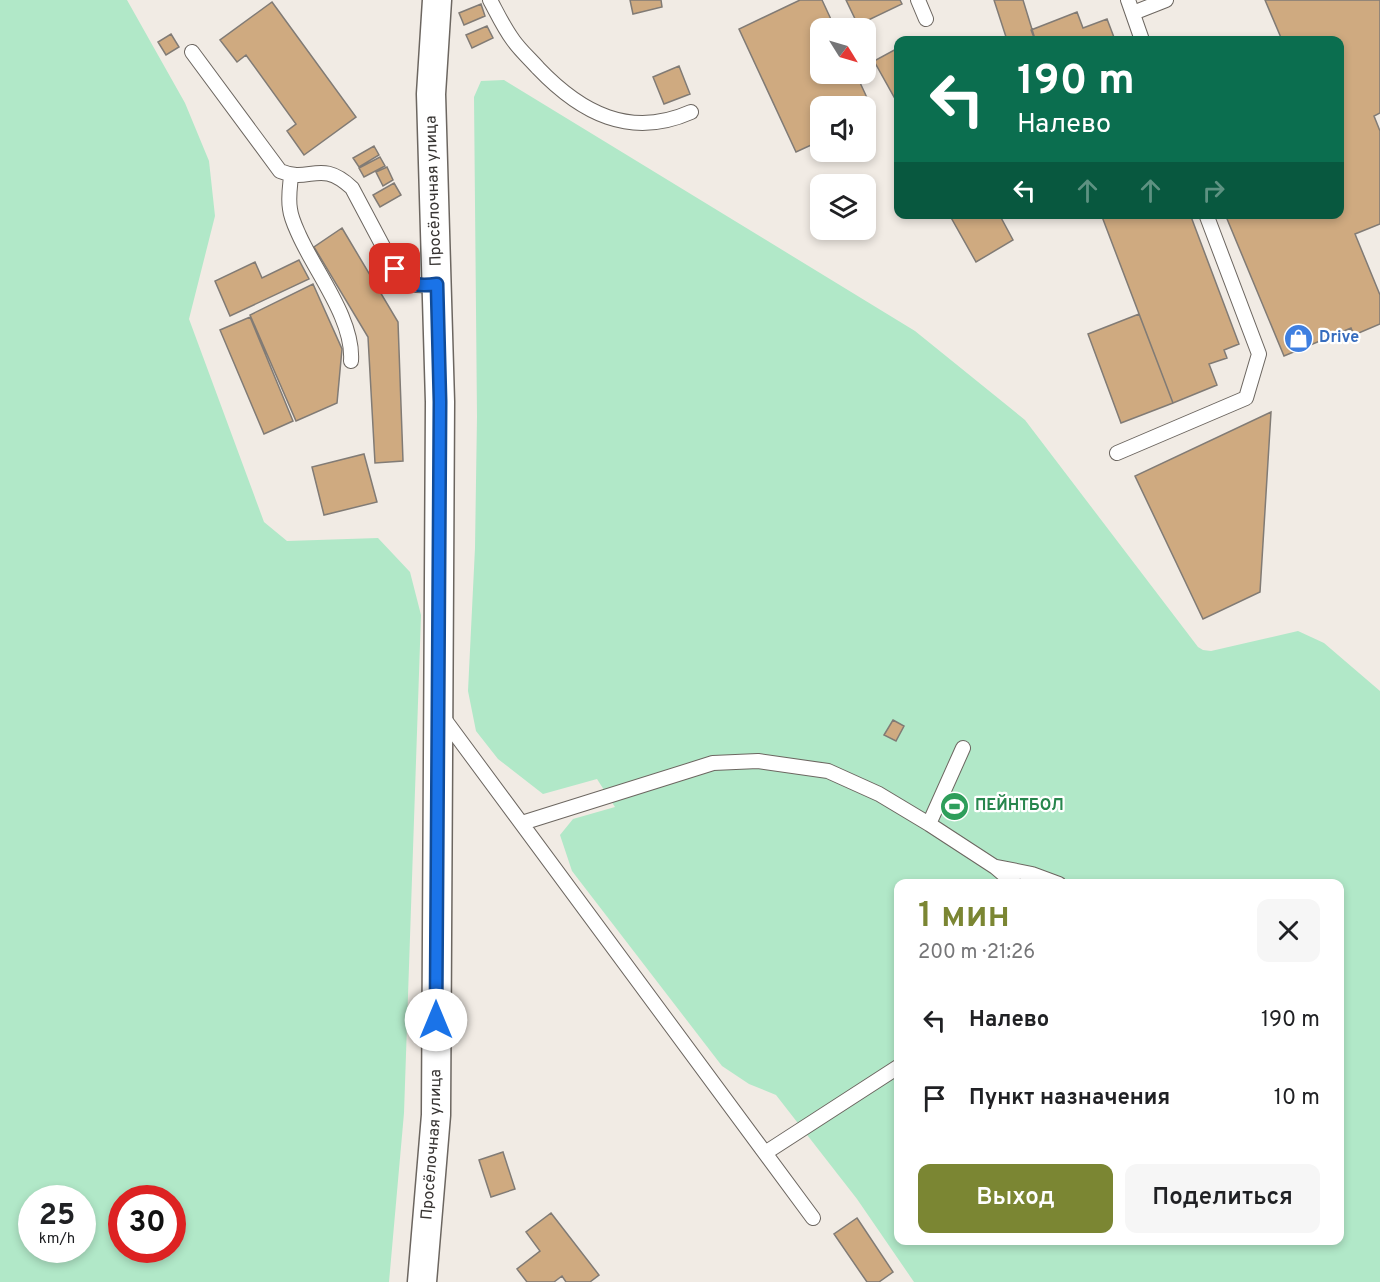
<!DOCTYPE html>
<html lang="ru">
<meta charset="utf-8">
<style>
:root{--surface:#fff;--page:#f6f6f6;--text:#202124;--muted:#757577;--accent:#7b8633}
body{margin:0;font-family:Overpass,sans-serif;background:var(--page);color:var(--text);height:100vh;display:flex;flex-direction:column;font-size:22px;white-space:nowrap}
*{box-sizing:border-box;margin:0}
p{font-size:20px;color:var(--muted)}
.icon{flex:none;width:33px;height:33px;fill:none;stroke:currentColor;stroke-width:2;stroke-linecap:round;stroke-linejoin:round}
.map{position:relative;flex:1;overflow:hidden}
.side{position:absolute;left:894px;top:879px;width:450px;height:366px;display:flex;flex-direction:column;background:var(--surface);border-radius:12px;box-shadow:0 3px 9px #0003}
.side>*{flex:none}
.guide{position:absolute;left:894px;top:36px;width:450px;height:183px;border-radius:12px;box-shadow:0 3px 9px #0003;background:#0b6e4f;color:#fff;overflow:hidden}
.needle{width:39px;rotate:127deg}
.buttons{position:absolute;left:810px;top:18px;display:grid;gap:12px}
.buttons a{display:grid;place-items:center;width:66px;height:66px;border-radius:12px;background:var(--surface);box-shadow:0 3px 9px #0003;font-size:30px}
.speed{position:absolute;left:18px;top:1185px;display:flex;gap:12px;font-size:30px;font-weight:700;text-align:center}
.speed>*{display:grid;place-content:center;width:78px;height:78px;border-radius:50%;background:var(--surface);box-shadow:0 3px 9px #0003;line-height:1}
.speed small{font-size:15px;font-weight:400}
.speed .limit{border:9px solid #d22;background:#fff;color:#111}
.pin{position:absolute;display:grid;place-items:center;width:51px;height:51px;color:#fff;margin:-26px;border-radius:12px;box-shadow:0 3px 9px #0006}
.me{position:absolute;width:66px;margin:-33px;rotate:0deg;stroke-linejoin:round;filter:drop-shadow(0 0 4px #0008)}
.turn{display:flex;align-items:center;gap:21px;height:126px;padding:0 24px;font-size:27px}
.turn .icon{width:78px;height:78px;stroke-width:2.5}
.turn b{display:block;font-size:42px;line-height:51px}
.lanes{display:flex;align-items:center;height:57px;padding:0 24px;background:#0003;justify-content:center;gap:30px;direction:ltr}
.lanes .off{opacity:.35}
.round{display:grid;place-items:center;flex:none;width:63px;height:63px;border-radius:12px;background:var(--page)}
.headline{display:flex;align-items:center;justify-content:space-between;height:102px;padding:0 24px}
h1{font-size:36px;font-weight:600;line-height:45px;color:var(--accent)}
.action{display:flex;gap:12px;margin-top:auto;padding:12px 24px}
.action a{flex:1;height:69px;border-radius:12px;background:var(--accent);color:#fff;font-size:24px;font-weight:600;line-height:69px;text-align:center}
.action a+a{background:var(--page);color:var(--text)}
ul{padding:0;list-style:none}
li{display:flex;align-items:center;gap:18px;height:78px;padding:0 24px}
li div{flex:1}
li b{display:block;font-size:22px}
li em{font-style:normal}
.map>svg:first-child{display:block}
</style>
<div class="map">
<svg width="1380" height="1282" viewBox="0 0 1380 1282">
<rect width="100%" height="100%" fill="#f1ebe4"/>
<path fill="#b1e8c8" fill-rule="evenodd" d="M0,0H127L185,103L209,161L215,216L189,319L264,522L287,541L378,538L410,572L421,615L404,1113L389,1282H0ZM32,1198H82V1250H32ZM122,1198H172V1250H122Z
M504,80L915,331L1025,420L1198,647L1203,650L1211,651L1298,631L1324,643L1380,691V1282H914L857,1199L776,1095L749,1084L722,1066L572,871L560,835L573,819L615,807L597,779L543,794L498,759L476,731L468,691L475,548L477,416L474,97L481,81ZM898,884H1340V1240H898Z"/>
<path fill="#cfaa80" stroke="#817b75" stroke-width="1.5" d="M630,0H661L662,7L633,14Z
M800,0H822L835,28H820V74H856L875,115L866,119V106H820V141L796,152L739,29Z
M846,0H900L902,4L858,25Z
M994,0H1023L1035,39L1007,40Z
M1265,0H1380V113L1374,116L1380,131V224L1355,234L1380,295V324L1354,335L1351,328L1284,356L1225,214H1340V40H1282Z
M272,2L356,117L304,155L287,131L296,124L246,55L237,62L220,40Z
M481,4L485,16L464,25L459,13Z
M1077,12L1083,28L1107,19L1115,40H1035L1031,30Z
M487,26L493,38L472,48L466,35Z
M171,34L179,47L166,55L158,42Z
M898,48V104L874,61Z
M679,66L690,94L664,104L653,77Z
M374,146L379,155L359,167L353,158Z
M380,157L385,166L364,177L359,168Z
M387,167L393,180L383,186L376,172Z
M394,183L401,195L380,207L373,195Z
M949,214H999L1013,240L976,262Z
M1101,214H1190L1239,344L1224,350L1227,358L1209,364L1217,385L1173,403Z
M342,228L398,322L403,461L375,463L368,337L314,247Z
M299,260L309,279L230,316L215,281L255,262L262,278Z
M313,284L342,349L337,403L296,421L250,315Z
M1139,314L1173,403L1121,423L1088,334Z
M250,317L293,421L264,434L220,330Z
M1271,412L1260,592L1203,619L1135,476Z
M364,454L377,502L324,515L312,467Z
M893,720L904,726L896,741L884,735Z
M503,1152L515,1189L491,1197L479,1160Z
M551,1213L599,1275L590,1282H566L562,1276L554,1282H527L517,1269L540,1251L526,1232Z
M857,1218L893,1272L879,1282H867L834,1234Z"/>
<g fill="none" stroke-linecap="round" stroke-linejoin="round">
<defs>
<path id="service" d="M490,0C497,13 504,28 513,40C520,50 530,59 538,68C581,113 630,139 691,112
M918,0L926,19
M1128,0L1142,40
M1133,13L1166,0
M192,52L280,171C310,184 320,158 352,188L395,269C408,287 416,287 437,284
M291,176C290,187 288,198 290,209C291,218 295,226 299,235C316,273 354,320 351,361
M1117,453L1246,398L1259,354L1206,214
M442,716L813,1218
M522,823L713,763L758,761L828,771L879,794L929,824L995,867L1015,884
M929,824L963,748
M997,867L1032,874L1059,884
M765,1153L898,1067"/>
<g id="minor">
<path id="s1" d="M422,1282L436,1115L440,402L431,94L437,0"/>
</g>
</defs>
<use href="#service" stroke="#6c6660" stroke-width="16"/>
<use href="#minor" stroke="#6c6660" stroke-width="31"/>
<use href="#service" stroke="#fff" stroke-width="14"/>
<use href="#minor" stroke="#fff" stroke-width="28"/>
</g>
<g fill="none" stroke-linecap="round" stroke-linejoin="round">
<defs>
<path id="route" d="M395,269C407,285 418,287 437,284L440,402L436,1020"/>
</defs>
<use href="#route" stroke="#114b97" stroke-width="15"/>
<use href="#route" stroke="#1a73e8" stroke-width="10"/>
</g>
<defs>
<symbol id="shop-disc" viewBox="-11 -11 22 22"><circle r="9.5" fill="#3f7fe0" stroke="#fff"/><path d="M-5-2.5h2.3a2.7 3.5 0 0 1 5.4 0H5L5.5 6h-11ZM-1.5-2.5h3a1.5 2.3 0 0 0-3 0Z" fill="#fff"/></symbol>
<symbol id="stadium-disc" viewBox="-11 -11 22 22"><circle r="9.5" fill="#2e9e5b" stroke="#fff"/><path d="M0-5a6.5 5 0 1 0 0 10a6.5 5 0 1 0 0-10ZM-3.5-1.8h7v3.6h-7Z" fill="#fff"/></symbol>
</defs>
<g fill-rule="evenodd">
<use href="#shop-disc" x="1282" y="322" width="33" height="33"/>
<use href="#stadium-disc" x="938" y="790" width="33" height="33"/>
</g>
<g text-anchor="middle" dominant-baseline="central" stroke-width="4.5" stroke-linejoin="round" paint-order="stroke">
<g font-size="16" fill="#373432" stroke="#fff">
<text transform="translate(434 191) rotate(-92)">Просёлочная улица</text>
<text stroke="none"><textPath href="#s1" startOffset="138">Просёлочная улица</textPath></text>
</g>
<g font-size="16" font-weight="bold" fill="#366cbe" stroke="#fff" text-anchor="start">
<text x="1319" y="338">Drive</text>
</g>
<g font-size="16" font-weight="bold" fill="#27864d" stroke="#fff" text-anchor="start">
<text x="975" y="806">ПЕЙНТБОЛ</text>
</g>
</g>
</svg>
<div class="buttons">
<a><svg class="needle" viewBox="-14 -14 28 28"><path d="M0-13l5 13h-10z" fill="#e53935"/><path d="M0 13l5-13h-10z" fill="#757577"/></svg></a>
<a><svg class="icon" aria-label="sound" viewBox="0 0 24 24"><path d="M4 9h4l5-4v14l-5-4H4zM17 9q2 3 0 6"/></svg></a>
<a><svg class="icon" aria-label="layers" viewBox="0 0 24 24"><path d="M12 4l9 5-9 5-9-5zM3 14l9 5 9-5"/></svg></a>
</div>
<div class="speed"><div>25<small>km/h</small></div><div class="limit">30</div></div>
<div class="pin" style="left:395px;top:269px;background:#d93025"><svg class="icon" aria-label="arrive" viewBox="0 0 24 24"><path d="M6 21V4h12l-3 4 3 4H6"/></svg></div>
<svg class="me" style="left:436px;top:1020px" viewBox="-20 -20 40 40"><circle r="19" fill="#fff"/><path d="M0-13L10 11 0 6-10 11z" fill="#1a73e8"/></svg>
<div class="guide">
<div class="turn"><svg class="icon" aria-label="left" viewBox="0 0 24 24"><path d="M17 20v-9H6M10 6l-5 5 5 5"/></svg><div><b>190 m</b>Налево</div></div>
<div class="lanes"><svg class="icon" aria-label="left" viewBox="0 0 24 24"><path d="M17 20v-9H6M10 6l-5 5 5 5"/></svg><svg class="icon off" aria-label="ahead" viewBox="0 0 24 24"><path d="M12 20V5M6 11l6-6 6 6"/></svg><svg class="icon off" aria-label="ahead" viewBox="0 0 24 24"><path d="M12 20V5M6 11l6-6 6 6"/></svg><svg class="icon off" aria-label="right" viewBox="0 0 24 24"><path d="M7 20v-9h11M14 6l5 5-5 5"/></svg></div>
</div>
<section class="side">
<div class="headline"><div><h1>1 мин</h1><p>200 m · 21:26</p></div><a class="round"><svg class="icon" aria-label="close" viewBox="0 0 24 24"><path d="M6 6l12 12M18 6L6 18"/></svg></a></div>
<ul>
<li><svg class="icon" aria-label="left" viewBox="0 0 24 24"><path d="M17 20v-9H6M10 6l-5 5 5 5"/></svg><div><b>Налево</b></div><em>190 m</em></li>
<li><svg class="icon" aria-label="arrive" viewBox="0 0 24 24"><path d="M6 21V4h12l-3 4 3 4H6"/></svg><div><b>Пункт назначения</b></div><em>10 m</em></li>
</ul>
<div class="action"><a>Выход</a><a>Поделиться</a></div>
</section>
</div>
